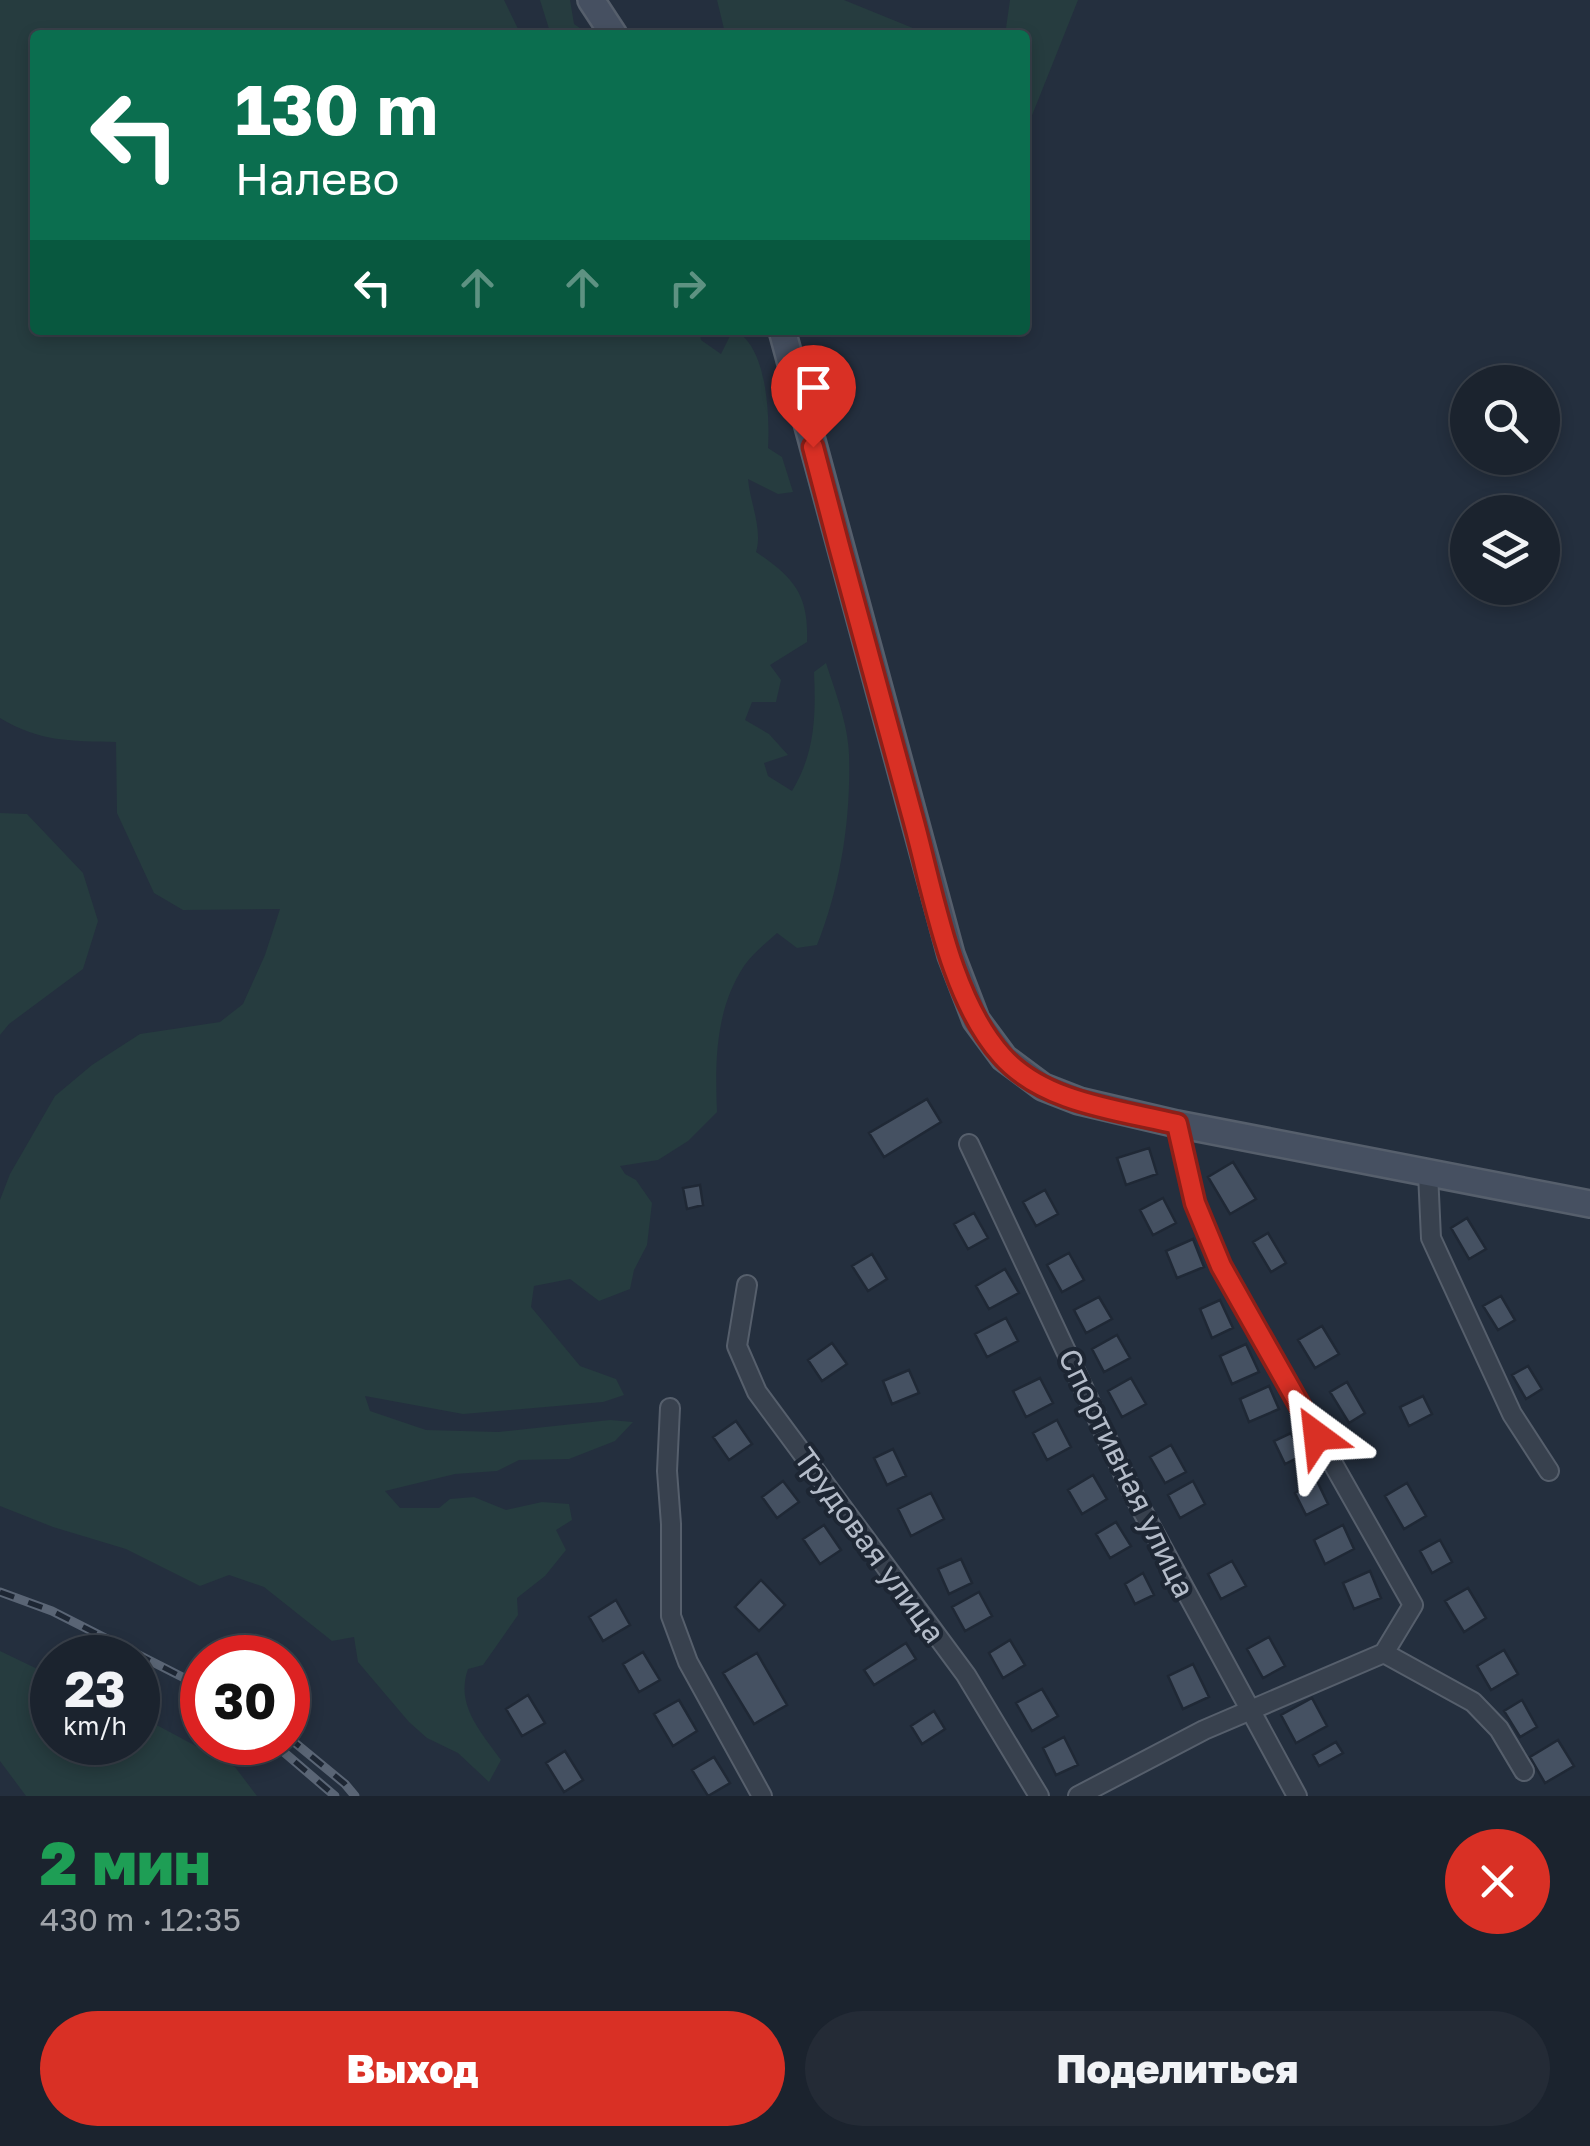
<!DOCTYPE html>
<html lang="ru">
<meta charset="utf-8">
<style>
:root{--surface:#1b232e;--page:#242b36;--text:#f1f3f6;--muted:#a0a4aa;--line:#39404a;--accent:#d93025}
body{margin:0;font-family:"Golos Text",sans-serif;background:var(--page);color:var(--text);height:100vh;display:flex;flex-direction:column;font-size:38px;white-space:nowrap}
*{box-sizing:border-box;margin:0}
p{font-size:32px;color:var(--muted)}
.icon{flex:none;width:55px;height:55px;fill:none;stroke:currentColor;stroke-width:2;stroke-linecap:round;stroke-linejoin:round}
.map{position:relative;height:1796px;overflow:hidden}
.drawer{display:flex;flex-direction:column;background:var(--surface);flex:1}
.drawer>*{flex:none}
.banner{position:absolute;left:30px;top:30px;width:1000px;height:305px;border-radius:10px;box-shadow:0 5px 15px #0003,0 0 0 2px var(--line);background:#0b6e4f;color:#fff;overflow:hidden}
.tools{position:absolute;left:1450px;top:365px;display:grid;gap:20px}
.tools a{display:grid;place-items:center;width:110px;height:110px;border-radius:50%;background:var(--surface);box-shadow:0 5px 15px #0003,0 0 0 2px var(--line);font-size:50px}
.speed{position:absolute;left:30px;top:1635px;display:flex;gap:20px;font-size:50px;font-weight:700;text-align:center}
.speed>*{display:grid;place-content:center;width:130px;height:130px;border-radius:50%;background:var(--surface);box-shadow:0 5px 15px #0003,0 0 0 2px var(--line);line-height:1}
.speed small{font-size:25px;font-weight:400}
.speed .limit{border:15px solid #d22;background:#fff;color:#111}
.pin{position:absolute;display:grid;place-items:center;width:85px;height:85px;color:#fff;margin:-102px -42px;border-radius:50% 50% 50% 0;rotate:-45deg;box-shadow:0 0 10px #0007}
.pin .icon{rotate:45deg}
.me{position:absolute;width:110px;margin:-55px;rotate:330deg;stroke-linejoin:round;filter:drop-shadow(0 0 8px #0008)}
.turn{display:flex;align-items:center;gap:35px;height:210px;padding:0 40px;font-size:45px}
.turn .icon{width:130px;height:130px;stroke-width:2.5}
.turn b{display:block;font-size:70px;line-height:85px}
.lanes{display:flex;align-items:center;height:95px;padding:0 40px;background:#0003;justify-content:center;gap:50px;direction:ltr}
.lanes .off{opacity:.35}
.round{display:grid;place-items:center;flex:none;width:105px;height:105px;border-radius:52px;background:var(--page)}
.headline{display:flex;align-items:center;justify-content:space-between;height:170px;padding:0 40px}
h1{font-size:60px;font-weight:800;line-height:75px;color:#1e9e55}
.cta{display:flex;gap:20px;margin-top:auto;padding:20px 40px}
.cta a{flex:1;height:115px;border-radius:60px;background:var(--accent);color:#fff;font-size:40px;font-weight:800;line-height:115px;text-align:center}
.cta a+a{background:var(--page);color:var(--text)}
.map>svg:first-child{display:block}
</style>
<div class="map">
<svg width="1590" height="1796" viewBox="0 0 1590 1796">
<rect width="100%" height="100%" fill="#242f3e"/>
<path fill="#263c3f" d="M0,0H504L521,35H35V330H699L701,340L721,354L733,330C767,343 770,416 768,448L782,457L793,492L778,494L748,479C750,502 763,530 756,552C793,577 809,594 807,642L770,665L781,680L776,702H752L745,720L769,734L788,755L764,763L768,776L792,791C815,753 816,716 814,672L826,663C835,691 848,724 849,754C851,818 841,885 817,945L797,948L777,933C766,943 752,954 744,966C715,1010 715,1062 717,1112L688,1141L658,1160L620,1166L625,1174L636,1180L652,1203L647,1245L634,1270L630,1289L599,1301L570,1279L534,1286L531,1307L580,1366L616,1379L624,1395L603,1402L463,1414L365,1396L370,1411L426,1430L498,1432L610,1420L633,1422L615,1441L569,1459L519,1460L497,1471L455,1474L385,1491L400,1508H439L450,1499L474,1497L506,1510L542,1502L569,1504L572,1520L556,1530L566,1550L545,1576L517,1598L518,1615L483,1665L468,1669C455,1705 481,1732 501,1760L489,1782L458,1753L427,1738L409,1722L358,1662L354,1637L332,1641L264,1587L229,1575L200,1586L126,1549L53,1527L0,1506V1200L10,1174L55,1096L92,1065L140,1034L220,1022L243,1004L265,955L280,909L183,910L154,893L117,813L116,742C71,741 40,742 0,718Z
M540,0H570L574,24L590,35H555L550,32Z
M717,0H844L930,35H817L812,29L725,33Z
M1010,0H1078L1025,133V35H1005Z
M0,813L27,814L83,873L98,921L83,969L9,1024L0,1035Z
M0,1651L52,1676V1742H138V1715L235,1767L257,1796H26L0,1761Z"/>
<path fill="#455162" stroke="#1f2835" stroke-width="2.5" d="M927,1099L941,1122L884,1157L869,1133Z
M1149,1148L1157,1174L1126,1185L1117,1158Z
M1233,1162L1256,1199L1230,1214L1208,1177Z
M700,1185L703,1205L687,1209L683,1188Z
M1045,1190L1058,1214L1036,1226L1023,1202Z
M1163,1198L1176,1223L1153,1235L1140,1210Z
M974,1213L988,1238L968,1249L954,1224Z
M1467,1218L1486,1249L1469,1259L1451,1228Z
M1268,1233L1286,1263L1271,1272L1253,1242Z
M1193,1239L1204,1267L1177,1278L1166,1251Z
M1069,1253L1084,1280L1062,1292L1047,1265Z
M872,1254L887,1279L868,1291L852,1266Z
M1005,1269L1019,1293L989,1309L976,1286Z
M1501,1296L1515,1320L1498,1330L1483,1306Z
M1099,1297L1112,1319L1086,1333L1074,1310Z
M1220,1300L1233,1328L1212,1338L1200,1309Z
M1006,1318L1018,1341L987,1357L975,1334Z
M1322,1326L1339,1354L1315,1368L1298,1340Z
M1117,1335L1130,1358L1104,1372L1092,1349Z
M832,1343L847,1364L822,1381L808,1360Z
M1246,1344L1259,1372L1232,1384L1220,1356Z
M1528,1366L1542,1389L1526,1399L1512,1375Z
M909,1370L919,1393L892,1404L883,1381Z
M1040,1378L1053,1403L1026,1417L1013,1391Z
M1131,1378L1146,1404L1122,1417L1108,1391Z
M1347,1382L1365,1413L1349,1423L1330,1392Z
M1269,1386L1279,1409L1249,1422L1240,1399Z
M1423,1396L1432,1414L1409,1426L1400,1407Z
M1057,1420L1071,1447L1047,1460L1033,1433Z
M736,1421L752,1444L729,1460L713,1437Z
M1291,1433L1301,1456L1285,1464L1274,1441Z
M1171,1445L1186,1472L1165,1483L1150,1457Z
M893,1449L906,1476L887,1485L874,1458Z
M1093,1475L1107,1499L1082,1514L1068,1490Z
M783,1481L799,1502L777,1518L762,1497Z
M1193,1481L1205,1504L1180,1518L1168,1495Z
M1317,1481L1328,1504L1306,1515L1295,1493Z
M1407,1483L1426,1516L1404,1529L1385,1496Z
M931,1493L944,1519L911,1536L898,1509Z
M1116,1522L1131,1546L1110,1558L1096,1534Z
M824,1525L841,1550L820,1564L803,1539Z
M1343,1525L1354,1549L1325,1564L1314,1540Z
M1440,1540L1452,1562L1432,1573L1420,1551Z
M961,1559L972,1583L949,1594L938,1569Z
M1232,1561L1246,1586L1221,1599L1208,1574Z
M1370,1571L1381,1598L1354,1609L1343,1583Z
M1143,1573L1154,1595L1135,1604L1125,1584Z
M761,1580L785,1605L759,1631L735,1607Z
M1468,1588L1486,1618L1464,1632L1445,1601Z
M979,1592L992,1616L965,1631L952,1607Z
M616,1600L630,1625L603,1641L589,1617Z
M1269,1637L1285,1666L1263,1678L1247,1649Z
M1010,1640L1025,1665L1003,1678L989,1653Z
M906,1643L916,1659L874,1685L864,1670Z
M1504,1650L1518,1674L1491,1690L1477,1666Z
M643,1652L660,1680L639,1692L623,1664Z
M757,1653L787,1705L754,1724L723,1673Z
M1193,1664L1209,1697L1183,1709L1168,1676Z
M1042,1689L1058,1716L1032,1731L1016,1703Z
M528,1695L545,1723L522,1736L506,1709Z
M1312,1698L1327,1726L1296,1743L1281,1715Z
M679,1700L697,1731L673,1746L654,1714Z
M1522,1700L1537,1727L1520,1737L1504,1711Z
M934,1711L945,1729L922,1744L911,1726Z
M1064,1737L1078,1765L1056,1775L1043,1748Z
M1558,1740L1574,1766L1545,1783L1530,1757Z
M1336,1742L1343,1753L1319,1766L1313,1755Z
M565,1751L583,1780L564,1792L546,1763Z
M714,1757L730,1783L708,1796L692,1770Z"/>
<g fill="none" stroke-linecap="round" stroke-linejoin="round">
<defs>
<path id="street" d="M1177,1124L1195,1203L1221,1266L1413,1605L1384,1653L1473,1702L1499,1729L1524,1771
M969,1144L1131,1490L1297,1796
M1428,1173L1431,1238L1512,1414L1549,1471
M747,1285L737,1346L757,1392L966,1675L1039,1796
M670,1408L667,1471L671,1524V1616L688,1662L762,1796
M1078,1796L1204,1730L1384,1653"/>
<path id="secondary" d="M591,0L614,35
M782,330L951,955L976,1020L1004,1058L1043,1087L1079,1101L1177,1124L1590,1204"/>
</defs>
<use href="#street" stroke="#565f6c" stroke-width="22"/>
<use href="#secondary" stroke="#565f6c" stroke-width="30"/>
<use href="#street" stroke="#38414e" stroke-width="18"/>
<use href="#secondary" stroke="#465061" stroke-width="25"/>
<defs>
<path id="rail" d="M0,1592L52,1611L202,1687
M288,1737L345,1784L355,1796
M272,1742L335,1796"/>
</defs>
<use href="#rail" stroke="#5a6575" stroke-width="9"/>
<use href="#rail" stroke="#1d2633" stroke-width="5" stroke-dasharray="15" stroke-linecap="butt"/>
</g>
<g fill="none" stroke-linecap="round" stroke-linejoin="round">
<defs>
<path id="route" d="M813,447C845,570 878,693 912,815C933,890 949,997 1002,1056C1044,1103 1119,1110 1177,1124L1195,1203L1221,1266L1317,1436"/>
</defs>
<use href="#route" stroke="#8d1f18" stroke-width="25"/>
<use href="#route" stroke="#d93025" stroke-width="18"/>
</g>
<g text-anchor="middle" dominant-baseline="central" stroke-width="8" stroke-linejoin="round" paint-order="stroke">
<g font-size="30" fill="#b4bcc9" stroke="#1d2633">
<text transform="translate(1127 1473) rotate(64)">Спортивная улица</text>
<text transform="translate(870 1545) rotate(54)">Трудовая улица</text>
</g>
</g>
</svg>
<div class="tools">
<a><svg class="icon" aria-label="search" viewBox="0 0 24 24"><circle cx="10" cy="10" r="6"/><path d="M15 15l6 6"/></svg></a>
<a><svg class="icon" aria-label="layers" viewBox="0 0 24 24"><path d="M12 4l9 5-9 5-9-5zM3 14l9 5 9-5"/></svg></a>
</div>
<div class="speed"><div>23<small>km/h</small></div><div class="limit">30</div></div>
<div class="pin" style="left:813px;top:447px;background:#d93025"><svg class="icon" aria-label="arrive" viewBox="0 0 24 24"><path d="M6 21V4h12l-3 4 3 4H6"/></svg></div>
<svg class="me" style="left:1317px;top:1436px" viewBox="-20 -20 40 40"><path d="M0-17L14 15 0 8-14 15z" fill="#d93025" stroke="#fff" stroke-width="4"/></svg>
<div class="banner">
<div class="turn"><svg class="icon" aria-label="left" viewBox="0 0 24 24"><path d="M17 20v-9H6M10 6l-5 5 5 5"/></svg><div><b>130 m</b>Налево</div></div>
<div class="lanes"><svg class="icon" aria-label="left" viewBox="0 0 24 24"><path d="M17 20v-9H6M10 6l-5 5 5 5"/></svg><svg class="icon off" aria-label="ahead" viewBox="0 0 24 24"><path d="M12 20V5M6 11l6-6 6 6"/></svg><svg class="icon off" aria-label="ahead" viewBox="0 0 24 24"><path d="M12 20V5M6 11l6-6 6 6"/></svg><svg class="icon off" aria-label="right" viewBox="0 0 24 24"><path d="M7 20v-9h11M14 6l5 5-5 5"/></svg></div>
</div>
</div>
<section class="drawer">
<div class="headline"><div><h1>2 мин</h1><p>430 m · 12:35</p></div><a class="round" style="background:#d93025;color:#fff"><svg class="icon" aria-label="close" viewBox="0 0 24 24"><path d="M6 6l12 12M18 6L6 18"/></svg></a></div>
<div class="cta"><a>Выход</a><a>Поделиться</a></div>
</section>
